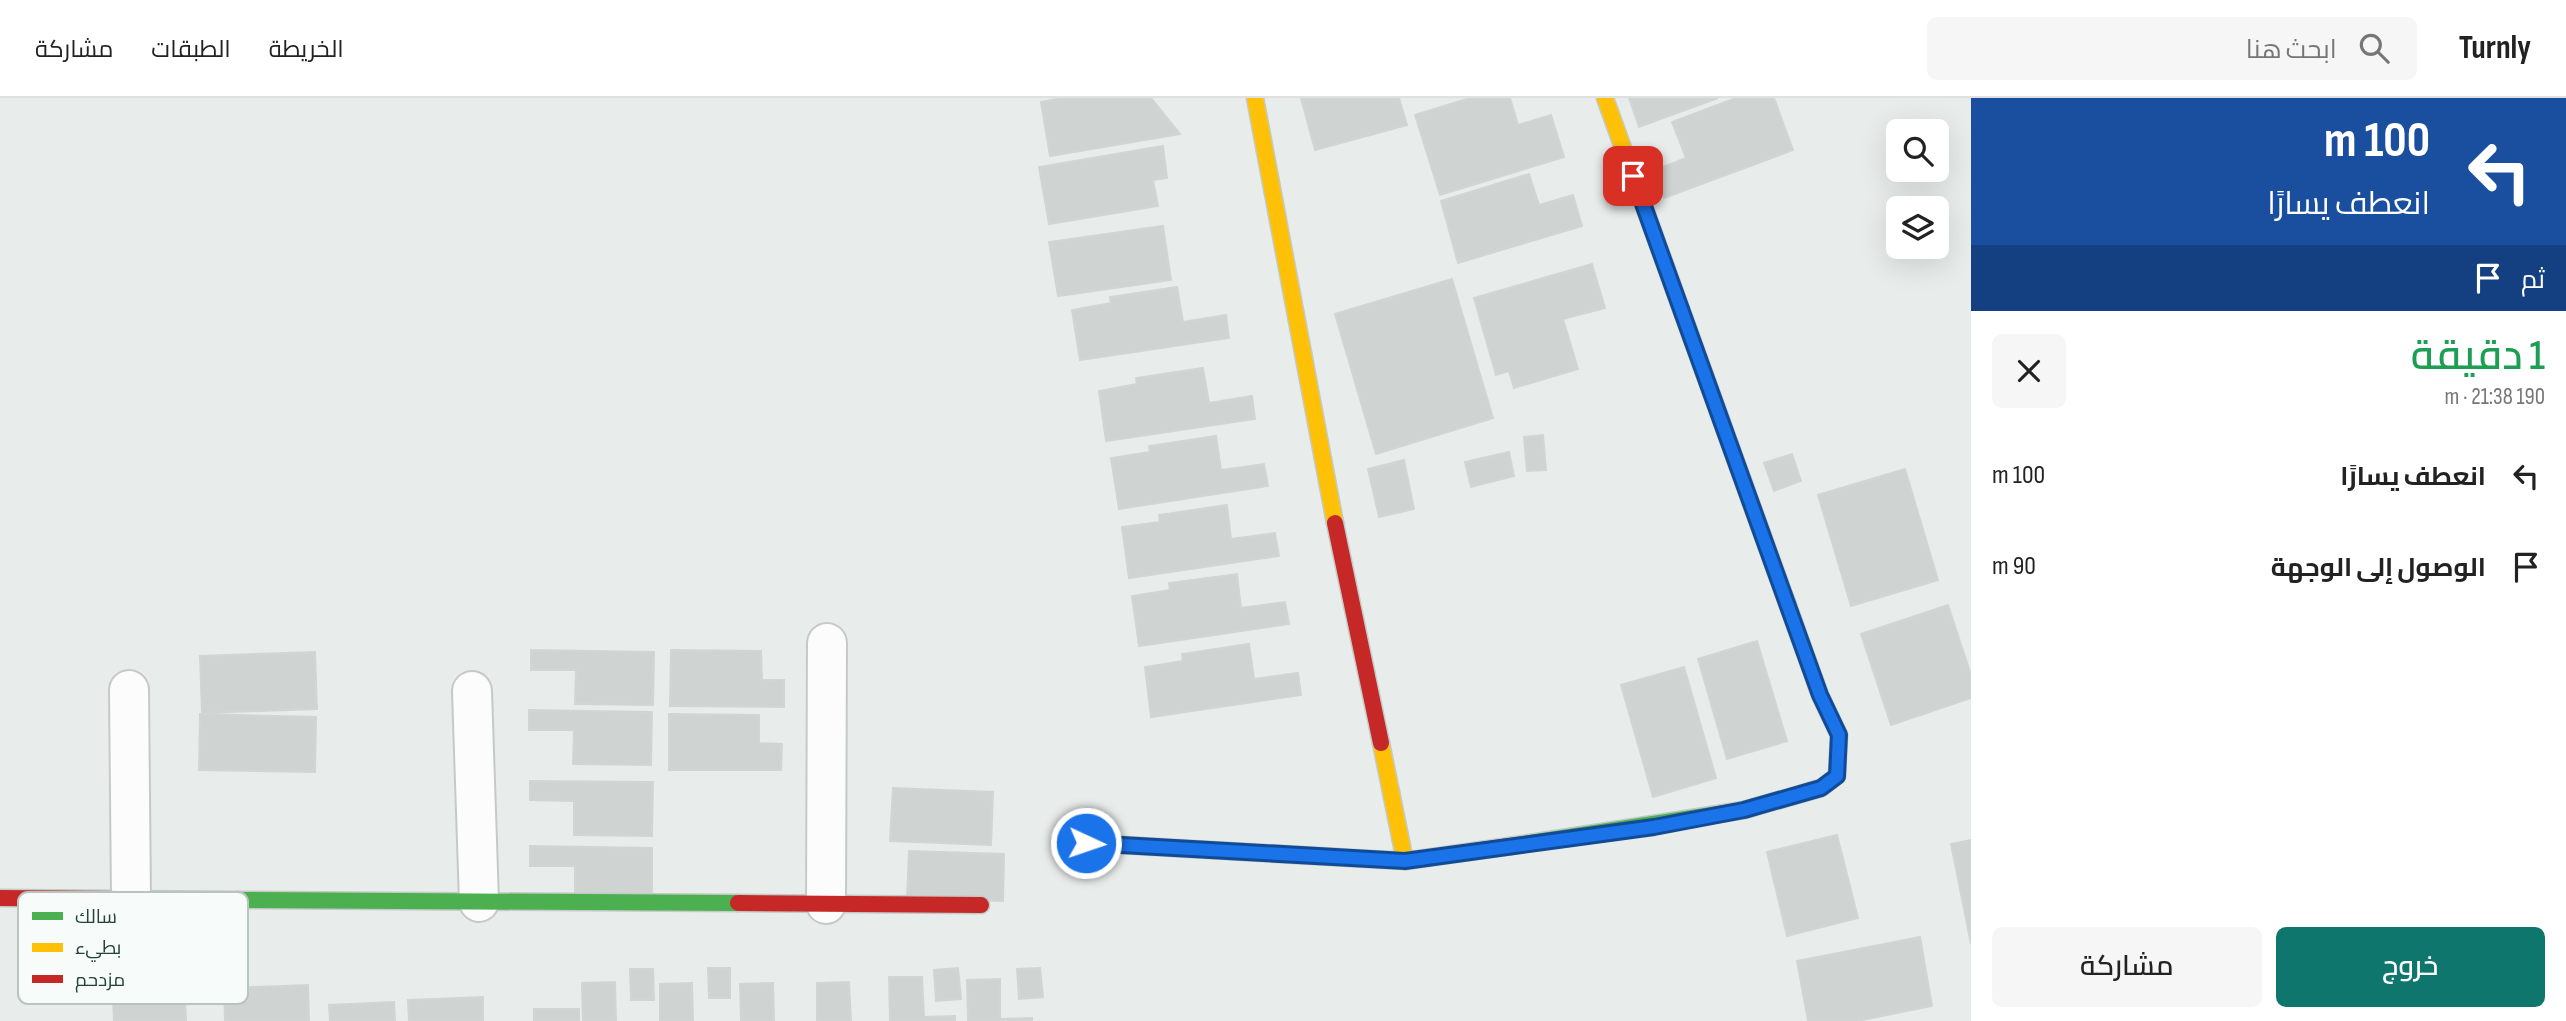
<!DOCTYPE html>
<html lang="ar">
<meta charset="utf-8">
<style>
:root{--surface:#fff;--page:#f6f6f6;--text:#222;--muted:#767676;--line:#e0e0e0;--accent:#0f766e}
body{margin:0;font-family:"Sofia Sans Condensed",Cairo,sans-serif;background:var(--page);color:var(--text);direction:rtl;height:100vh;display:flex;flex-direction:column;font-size:26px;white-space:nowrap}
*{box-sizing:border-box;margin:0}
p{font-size:23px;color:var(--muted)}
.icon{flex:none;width:38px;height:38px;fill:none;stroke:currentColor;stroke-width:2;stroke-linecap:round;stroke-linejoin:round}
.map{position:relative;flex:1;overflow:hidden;direction:ltr}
.drawer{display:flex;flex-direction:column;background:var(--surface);width:595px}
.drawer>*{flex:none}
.banner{background:#1a4fa0;color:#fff;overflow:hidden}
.controls{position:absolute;left:1886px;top:21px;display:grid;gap:14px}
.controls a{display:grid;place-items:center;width:63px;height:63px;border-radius:10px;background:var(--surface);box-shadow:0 7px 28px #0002;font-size:35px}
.pin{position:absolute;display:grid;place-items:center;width:60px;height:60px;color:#fff;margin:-30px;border-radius:14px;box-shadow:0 4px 10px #0006}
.me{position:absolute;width:77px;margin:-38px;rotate:93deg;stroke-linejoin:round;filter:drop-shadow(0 0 5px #0008)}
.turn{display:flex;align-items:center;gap:24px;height:147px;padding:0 21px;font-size:32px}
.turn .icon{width:91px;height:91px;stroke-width:2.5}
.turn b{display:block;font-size:49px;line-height:60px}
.then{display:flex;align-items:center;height:66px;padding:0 21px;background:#0003;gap:14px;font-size:26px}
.round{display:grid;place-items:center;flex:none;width:74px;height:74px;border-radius:10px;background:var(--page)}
.summary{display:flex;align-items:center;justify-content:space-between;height:119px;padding:0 21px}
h1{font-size:42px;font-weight:600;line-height:52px;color:#1e9e55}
.action{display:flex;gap:14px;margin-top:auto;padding:14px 21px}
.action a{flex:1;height:80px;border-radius:10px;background:var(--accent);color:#fff;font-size:28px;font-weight:600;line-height:80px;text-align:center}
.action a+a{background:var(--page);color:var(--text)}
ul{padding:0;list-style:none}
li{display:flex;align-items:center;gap:21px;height:91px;padding:0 21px}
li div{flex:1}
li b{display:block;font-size:26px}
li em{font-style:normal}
header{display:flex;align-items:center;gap:42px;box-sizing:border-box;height:98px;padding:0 35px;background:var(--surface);border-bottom:2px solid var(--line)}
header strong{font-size:33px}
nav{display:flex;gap:38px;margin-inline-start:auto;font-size:24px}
.search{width:490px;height:63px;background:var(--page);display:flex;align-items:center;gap:18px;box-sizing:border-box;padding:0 24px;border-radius:10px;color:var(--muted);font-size:26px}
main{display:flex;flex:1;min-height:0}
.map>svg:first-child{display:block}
</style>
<header>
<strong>Turnly</strong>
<div class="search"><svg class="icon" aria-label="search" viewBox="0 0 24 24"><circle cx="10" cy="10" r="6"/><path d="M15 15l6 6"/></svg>ابحث هنا</div>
<nav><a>الخريطة</a><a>الطبقات</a><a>مشاركة</a></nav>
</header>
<main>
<section class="drawer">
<div class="banner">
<div class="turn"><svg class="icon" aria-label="left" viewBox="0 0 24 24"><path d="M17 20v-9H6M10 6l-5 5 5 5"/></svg><div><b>100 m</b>انعطف يسارًا</div></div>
<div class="then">ثم<svg class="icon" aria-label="arrive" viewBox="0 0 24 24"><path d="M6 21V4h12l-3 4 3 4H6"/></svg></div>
</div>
<div class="summary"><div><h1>1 دقيقة</h1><p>190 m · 21:38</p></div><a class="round"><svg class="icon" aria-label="close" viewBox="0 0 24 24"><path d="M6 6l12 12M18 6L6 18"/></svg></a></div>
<ul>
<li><svg class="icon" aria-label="left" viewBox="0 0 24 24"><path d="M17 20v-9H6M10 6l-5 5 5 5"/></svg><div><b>انعطف يسارًا</b></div><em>100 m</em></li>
<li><svg class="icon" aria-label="arrive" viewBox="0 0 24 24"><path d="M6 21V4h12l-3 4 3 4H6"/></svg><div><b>الوصول إلى الوجهة</b></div><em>90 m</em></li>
</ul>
<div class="action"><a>خروج</a><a>مشاركة</a></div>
</section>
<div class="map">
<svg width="1971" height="923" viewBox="0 0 1971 923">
<rect width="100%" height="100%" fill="#e8edeb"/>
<path fill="#cfd4d2" stroke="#d1d6d4" stroke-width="2" d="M1062,0H1151L1180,36L1050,58L1041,4Z
M1301,0H1399L1407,27L1315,52Z
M1470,0H1510L1518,27L1551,17L1564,59L1440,97L1415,17Z
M1629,0H1718L1639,29Z
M1736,0H1774L1793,52L1664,100L1653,73L1686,60L1672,24Z
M1163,48L1167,80L1153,82L1158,108L1049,126L1039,69Z
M1529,76L1539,107L1573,97L1582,128L1458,165L1441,103Z
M1163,128L1171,182L1058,198L1049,144Z
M1592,166L1605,210L1563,221L1578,271L1514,290L1509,273L1496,277L1474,200Z
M1452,181L1493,320L1376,356L1335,216Z
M1177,189L1183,224L1226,217L1229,240L1080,262L1072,212L1111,205L1110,199Z
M1203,270L1209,305L1252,298L1255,321L1106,343L1099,293L1137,286L1136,280Z
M1543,337L1546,372L1527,373L1524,339Z
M1216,338L1221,372L1264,366L1268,388L1119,411L1111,360L1150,354L1149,348Z
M1509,354L1514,378L1471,389L1465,364Z
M1792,356L1801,383L1774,393L1764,365Z
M1404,362L1414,411L1379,419L1368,371Z
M1905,371L1938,482L1851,508L1818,397Z
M1227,407L1231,441L1275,435L1279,458L1129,480L1122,429L1160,424L1159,417Z
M1237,476L1241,510L1285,504L1289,526L1139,548L1132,498L1170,492L1169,485Z
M1948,507L1971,577V600L1891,627L1861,536Z
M1757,543L1787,643L1727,661L1698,561Z
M1249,546L1254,581L1298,575L1301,597L1151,619L1145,569L1183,563L1182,556Z
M531,552L654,554L653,607L575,606L576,572H531Z
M671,552L761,553L762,582H784V609L670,608Z
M315,554L317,611L202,615L200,558Z
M1684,569L1716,680L1653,699L1621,587Z
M529,612L652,614L651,667L573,666L574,632H529Z
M200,616L316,619L315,674L199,672Z
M669,616L759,617V645L782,646L781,672H669Z
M530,683L653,684L652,738L574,737V703L530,702Z
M893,690L993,694L991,747L890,743Z
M1837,737L1858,820L1787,838L1767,754Z
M1971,742V846L1951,746Z
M530,748L652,750V803L575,802V768H530Z
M909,753L1004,756L1003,803L907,800Z
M1920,839L1932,908L1857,923H1808L1797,863Z
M708,870H730V900H709Z
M958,870L961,901L936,903L934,872Z
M1040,870L1043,899L1019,901L1017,871Z
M630,871H653L654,902H631Z
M889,879H922L924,919L955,918V923H890Z
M1000,881V921L1032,920V923H968L967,882Z
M615,884L616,923H583L582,885Z
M849,884L851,923H817V885Z
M692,885L693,923H660V886Z
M773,885L774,923H741L740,886Z
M308,887L309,923H225L224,890Z
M185,899L186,923H114L113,902Z
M483,899V923H409L408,902Z
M394,904L395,923H330L329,907Z
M534,911H579V923H534Z"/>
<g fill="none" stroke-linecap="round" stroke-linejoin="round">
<defs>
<path id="street" d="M129,592L131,801
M472,593L479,804
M826,806L827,545"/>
<path id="fast" d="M1510,748L1744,712L1821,690L1837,678L1839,637L1820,597L1787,505
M238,802L738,805"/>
<path id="slow" d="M1255,0L1335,425
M1605,0L1787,505
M1381,645L1405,763"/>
<path id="jam" d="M1335,425L1381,645
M1086,745L1405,763L1510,748
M0,800L238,802
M738,805L981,807"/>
</defs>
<use href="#street" stroke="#c5cac8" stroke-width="42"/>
<use href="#fast" stroke="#c3cbc8" stroke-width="19"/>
<use href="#slow" stroke="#c3cbc8" stroke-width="19"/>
<use href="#jam" stroke="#c3cbc8" stroke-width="19"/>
<use href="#street" stroke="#fcfcfc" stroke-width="38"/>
<use href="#fast" stroke="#4caf50" stroke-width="16"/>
<use href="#slow" stroke="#ffc107" stroke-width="16"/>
<use href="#jam" stroke="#c62828" stroke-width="16"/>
</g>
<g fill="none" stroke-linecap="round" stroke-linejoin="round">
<defs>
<path id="route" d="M1086,745L1405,763L1654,729L1744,712L1821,690L1837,678L1839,637L1820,597L1633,78"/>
</defs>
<use href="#route" stroke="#114b97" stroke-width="18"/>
<use href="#route" stroke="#1a73e8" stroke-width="12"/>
</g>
<rect x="18" y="794" width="230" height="112" rx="10" fill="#f7fbf9" stroke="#b8c4c0" stroke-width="2"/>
<rect x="32" y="814" width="31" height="8" fill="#4caf50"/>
<rect x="32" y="845" width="31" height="9" fill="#ffc107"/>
<rect x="32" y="877" width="31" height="8" fill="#c62828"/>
<g font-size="19" fill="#24423a">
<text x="75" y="825">سالك</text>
<text x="75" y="856">بطيء</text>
<text x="75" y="888">مزدحم</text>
</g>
</svg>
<div class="controls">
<a><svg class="icon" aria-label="search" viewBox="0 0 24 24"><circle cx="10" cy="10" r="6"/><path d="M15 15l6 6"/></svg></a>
<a><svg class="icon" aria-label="layers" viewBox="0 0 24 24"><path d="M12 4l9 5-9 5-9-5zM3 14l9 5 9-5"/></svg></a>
</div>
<div class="pin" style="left:1633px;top:78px;background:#d93025"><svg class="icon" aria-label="arrive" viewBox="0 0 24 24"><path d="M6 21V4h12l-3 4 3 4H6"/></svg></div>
<svg class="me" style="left:1086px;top:745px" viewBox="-20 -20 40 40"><circle r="17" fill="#1a73e8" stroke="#fff" stroke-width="3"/><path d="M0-11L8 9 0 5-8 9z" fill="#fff"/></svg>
</div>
</main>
